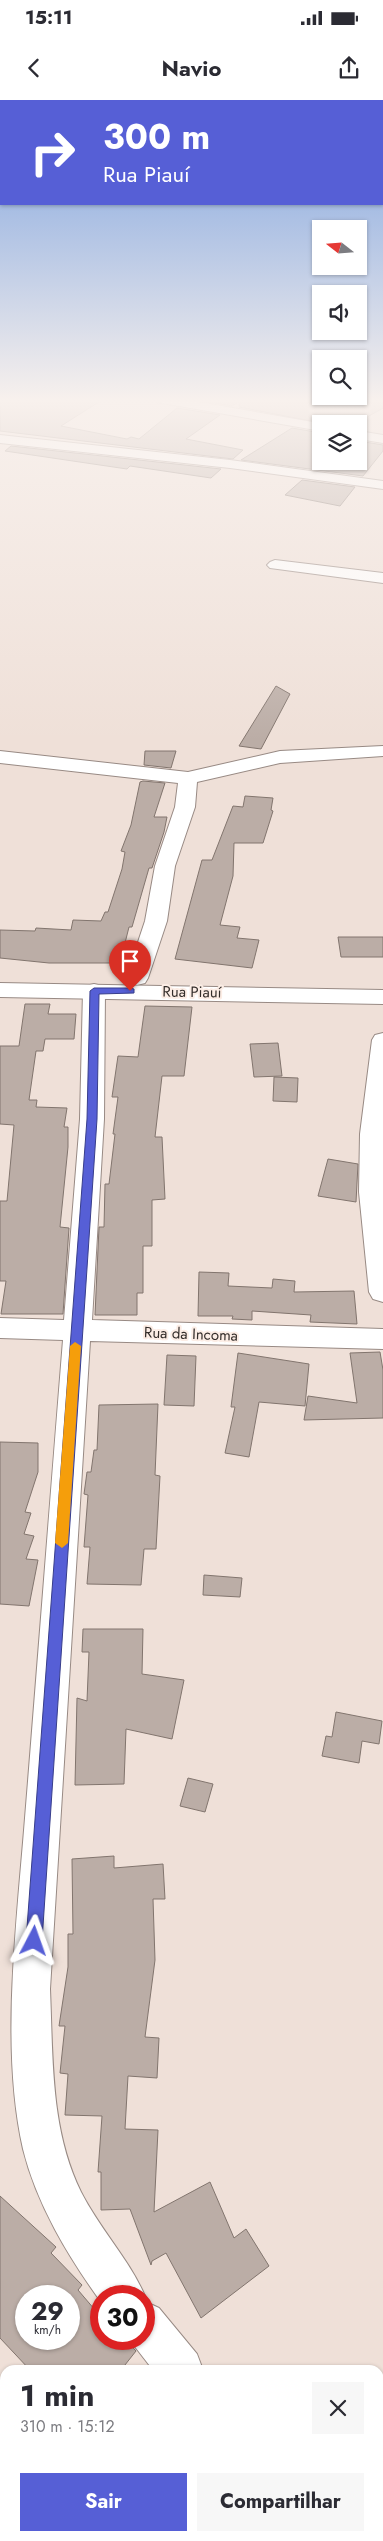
<!DOCTYPE html>
<html lang="pt">
<meta charset="utf-8">
<style>
:root{--surface:#fff;--page:#f7f7f7;--text:#2b2b33;--muted:#7c7c81;--accent:#565fd6}
body{margin:0;font-family:Jost,sans-serif;background:var(--page);color:var(--text);height:100vh;display:flex;flex-direction:column;font-size:19px;white-space:nowrap}
*{box-sizing:border-box;margin:0}
p{font-size:16px;color:var(--muted)}
.icon{flex:none;width:28px;height:28px;fill:none;stroke:currentColor;stroke-width:2;stroke-linecap:round;stroke-linejoin:round}
.map{position:relative;flex:1;overflow:hidden}
.drawer{position:absolute;left:0px;top:2265px;width:384px;height:176px;display:flex;flex-direction:column;background:var(--surface);border-radius:15px 15px 0 0;box-shadow:0 1px 4px #0004}
.drawer>*{flex:none}
.top-card{position:absolute;left:0px;top:0px;width:384px;height:105px;box-shadow:0 1px 4px #0004;background:#565fd6;color:#fff;overflow:hidden}
.needle{width:32px;rotate:287deg}
.controls{position:absolute;left:312px;top:120px;display:grid;gap:10px}
.controls a{display:grid;place-items:center;width:55px;height:55px;border-radius:0px;background:var(--surface);box-shadow:0 1px 4px #0004;font-size:25px}
.speed{position:absolute;left:15px;top:2185px;display:flex;gap:10px;font-size:25px;font-weight:700;text-align:center}
.speed>*{display:grid;place-content:center;width:65px;height:65px;border-radius:50%;background:var(--surface);box-shadow:0 1px 4px #0004;line-height:1}
.speed small{font-size:12px;font-weight:400}
.speed .limit{border:8px solid #d22;background:#fff;color:#111}
.pin{position:absolute;display:grid;place-items:center;width:42px;height:42px;color:#fff;margin:-51px -21px;border-radius:50% 50% 50% 0;rotate:-45deg;box-shadow:0 0 5px #0007}
.pin .icon{rotate:45deg}
.me{position:absolute;width:55px;margin:-28px;rotate:4deg;stroke-linejoin:round;filter:drop-shadow(0 0 4px #0008)}
.turn{display:flex;align-items:center;gap:18px;height:105px;padding:0 20px;font-size:22px}
.turn .icon{width:65px;height:65px;stroke-width:2.5}
.turn b{display:block;font-size:35px;line-height:42px}
.round{display:grid;place-items:center;flex:none;width:52px;height:52px;border-radius:0px;background:var(--page)}
.headline{display:flex;align-items:center;justify-content:space-between;height:85px;padding:0 20px}
h1{font-size:30px;font-weight:700;line-height:38px}
.action{display:flex;gap:10px;margin-top:auto;padding:10px 20px}
.action a{flex:1;height:58px;border-radius:0px;background:var(--accent);color:#fff;font-size:20px;font-weight:700;line-height:58px;text-align:center}
.action a+a{background:var(--page);color:var(--text)}
.status{display:flex;justify-content:space-between;align-items:center;height:35px;padding:0 25px;background:var(--surface);direction:ltr}
.status svg{height:14px;fill:currentColor}
header{display:flex;justify-content:space-between;align-items:center;height:65px;padding:0 20px;background:var(--surface);font-size:22px;font-weight:700}
.map>svg:first-child{display:block}
</style>
<div class="status"><b>15:11</b><svg viewBox="0 0 49 12"><path d="M0 12V9h3v3zM5 12V6h3v6zM10 12V3h3v9zM15 12V0h3v12zM26 1h20v11H26zM47 4h2v5h-2z"/></svg></div>
<header><svg class="icon" aria-label="back" viewBox="0 0 24 24"><path d="M15 5l-7 7 7 7"/></svg>Navio<svg class="icon" aria-label="share" viewBox="0 0 24 24"><path d="M12 15V3M7 8l5-5 5 5M5 13v7h14v-7"/></svg></header>
<div class="map">
<svg width="383" height="2441" viewBox="0 0 383 2441">
<rect width="100%" height="100%" fill="#efe0d8"/>
<path fill="#bbada6" stroke="#82756e" fill-rule="evenodd" d="M0,298H105L61,326L127,339L131,337L139,339L177,308L220,315L186,339L243,350L233,359L0,331Z
M188,298H383V308L355,324H326L239,307L240,301L232,306Z
M292,328L321,333V361H359V341L383,345V351L363,376L241,360Z
M11,346L221,369L211,378L130,366L127,369L5,351Z
M302,380L355,387L340,406L285,395Z
M276,586L290,594L261,649L239,646Z
M145,651H176L171,668L144,665Z
M143,681L165,683L154,717H167L164,732L152,768H149L132,827H129L120,863H49L0,858V830L35,831L36,828L71,830L73,820L101,821L105,812H108L122,769L125,752L121,751L131,725L140,682Z
M245,696L273,698L271,710L273,711L263,743H234L233,776L220,825L240,827L237,838L259,840L252,868L175,859L202,760H212L233,706L243,707Z
M338,837H383V857H341Z
M25,904H50L48,914H76L74,939H45L43,951H36L29,1000H37L36,1007L67,1008L64,1027H68V1047L60,1127L69,1128L63,1214H1L6,1181H0V1101H7L14,1025L0,1024V946H19Z
M145,906L192,907L184,976H162L155,1037H162L165,1099L152,1100V1146H143V1193H137V1215H95L99,1127H104L105,1084H109L115,1034H113L118,997H112L118,956L138,957Z
M278,943L282,976L254,977L250,944Z
M274,977L298,978L297,1002L273,1001Z
M328,1059L358,1064L356,1102L318,1096Z
M199,1172L229,1173L228,1186L272,1188L273,1179L295,1181L294,1192L354,1191L357,1224L310,1222L311,1215L252,1211V1220L232,1219L233,1216H198Z
M380,1252L383,1270V1318L304,1320L308,1296L357,1303L350,1253Z
M238,1253L309,1264L305,1306L259,1302L249,1357L225,1353L235,1307H231Z
M167,1255L196,1256L194,1306L164,1305Z
M158,1304L155,1375L160,1376L156,1449H144L141,1485L87,1484L90,1447H84L88,1395L84,1394L87,1372H91L94,1350H97L99,1305Z
M0,1342L38,1343V1372L25,1412L31,1413L24,1434L34,1436L26,1459L38,1460L29,1506L0,1504Z
M204,1475L242,1478L240,1497L203,1495Z
M83,1529H143L142,1574L184,1580L172,1639L126,1629L124,1684L75,1685L77,1598L87,1601L89,1552H82Z
M336,1612L382,1621L379,1644L362,1641L359,1663L322,1656L326,1636L332,1637Z
M188,1678L213,1684L205,1712L180,1706Z
M114,1756V1768L163,1764L165,1799H153L155,1860L145,1937L159,1938L157,1978L128,1976L125,2029L158,2030L154,2112L210,2082L234,2138L246,2129L269,2166L201,2218L166,2153L152,2161L151,2165L130,2109L101,2110V2072H98L102,2016L65,2015L68,1974L60,1973L65,1926H59L68,1867V1834H73L72,1759Z
M0,2096L56,2147L51,2153L82,2185L78,2190L101,2217V2239H125L136,2251L121,2270H30L0,2238ZM26,2196H69V2239H26Z"/>
<g fill="none" stroke-linecap="round" stroke-linejoin="round">
<defs>
<path id="street" d="M150,298H176L324,324H321V331L156,302Z
M359,331L383,335V343L359,339Z
M0,335L230,360L383,381V389L230,368L0,343Z
M275,460L383,473V483L270,468L267,465L270,462Z
M383,646V656L280,663L197,682L195,707L175,766L167,821L148,878L145,883L137,885L129,883L126,878L145,821L155,766L175,707L178,683L0,663V651L188,672L280,651Z
M94,884L102,886L105,891L104,1019L92,1220L383,1229V1249L90,1241L50,1889C53,1957 50,2029 81,2092C99,2128 129,2159 145,2196L144,2198V2196H101V2202C68,2156 37,2105 23,2049C0,1948 17,1821 25,1718C38,1559 50,1400 63,1240L0,1238V1218L64,1220L80,1019L83,891L86,886Z
M383,933V1202L373,1199L369,1192L359,1092L360,1034L372,940L375,935Z
M144,2201L159,2208L197,2254L203,2270H153L129,2239H144Z
M289,2436H338L340,2441H291Z"/>
<path id="primary" d="M0,883L383,890V904L0,897Z"/>
</defs>
<use href="#street" stroke="#988a84" stroke-width="2"/>
<use href="#primary" stroke="#988a84" stroke-width="2"/>
<use href="#street" fill="#fff" fill-rule="evenodd"/>
<use href="#primary" fill="#fff" fill-rule="evenodd"/>
</g>
<linearGradient id="sky" x2="0" y2="1"><stop stop-color="#7ba1de"/><stop offset="0.47" stop-color="#f8f1ed"/><stop offset="1" stop-color="#f8f1ed" stop-opacity="0"/></linearGradient>
<rect width="383" height="640" fill="url(#sky)"/>
<path fill="#565fd6" stroke="#383e8b" d="M130,888L134,889V893L99,894L97,1019L42,1841L40,1846L34,1849L29,1846L26,1841L87,1019L90,891L94,888Z"/>
<path fill="#f59e0b" d="M75,1242L81,1246L68,1443L62,1448L55,1443L70,1246Z"/>
<g text-anchor="middle" dominant-baseline="central" stroke-width="4" stroke-linejoin="round" paint-order="stroke">
<g font-size="15" fill="#332d2a" stroke="#fcede5">
<text transform="translate(192 892) rotate(1)">Rua Piauí</text>
<text transform="translate(191 1234) rotate(2)">Rua da Incoma</text>
</g>
</g>
</svg>
<div class="controls">
<a><svg class="needle" viewBox="-14 -14 28 28"><path d="M0-13l5 13h-10z" fill="#e53935"/><path d="M0 13l5-13h-10z" fill="#7c7c81"/></svg></a>
<a><svg class="icon" aria-label="sound" viewBox="0 0 24 24"><path d="M4 9h4l5-4v14l-5-4H4zM17 9q2 3 0 6"/></svg></a>
<a><svg class="icon" aria-label="search" viewBox="0 0 24 24"><circle cx="10" cy="10" r="6"/><path d="M15 15l6 6"/></svg></a>
<a><svg class="icon" aria-label="layers" viewBox="0 0 24 24"><path d="M12 4l9 5-9 5-9-5zM3 14l9 5 9-5"/></svg></a>
</div>
<div class="speed"><div>29<small>km/h</small></div><div class="limit">30</div></div>
<div class="pin" style="left:130px;top:891px;background:#d93025"><svg class="icon" aria-label="arrive" viewBox="0 0 24 24"><path d="M6 21V4h12l-3 4 3 4H6"/></svg></div>
<svg class="me" style="left:34px;top:1841px" viewBox="-20 -20 40 40"><path d="M0-17L14 15 0 8-14 15z" fill="#565fd6" stroke="#fff" stroke-width="4"/></svg>
<div class="top-card">
<div class="turn"><svg class="icon" aria-label="right" viewBox="0 0 24 24"><path d="M7 20v-9h11M14 6l5 5-5 5"/></svg><div><b>300 m</b>Rua Piauí</div></div>
</div>
<section class="drawer">
<div class="headline"><div><h1>1 min</h1><p>310 m · 15:12</p></div><a class="round"><svg class="icon" aria-label="close" viewBox="0 0 24 24"><path d="M6 6l12 12M18 6L6 18"/></svg></a></div>
<div class="action"><a>Sair</a><a>Compartilhar</a></div>
</section>
</div>
